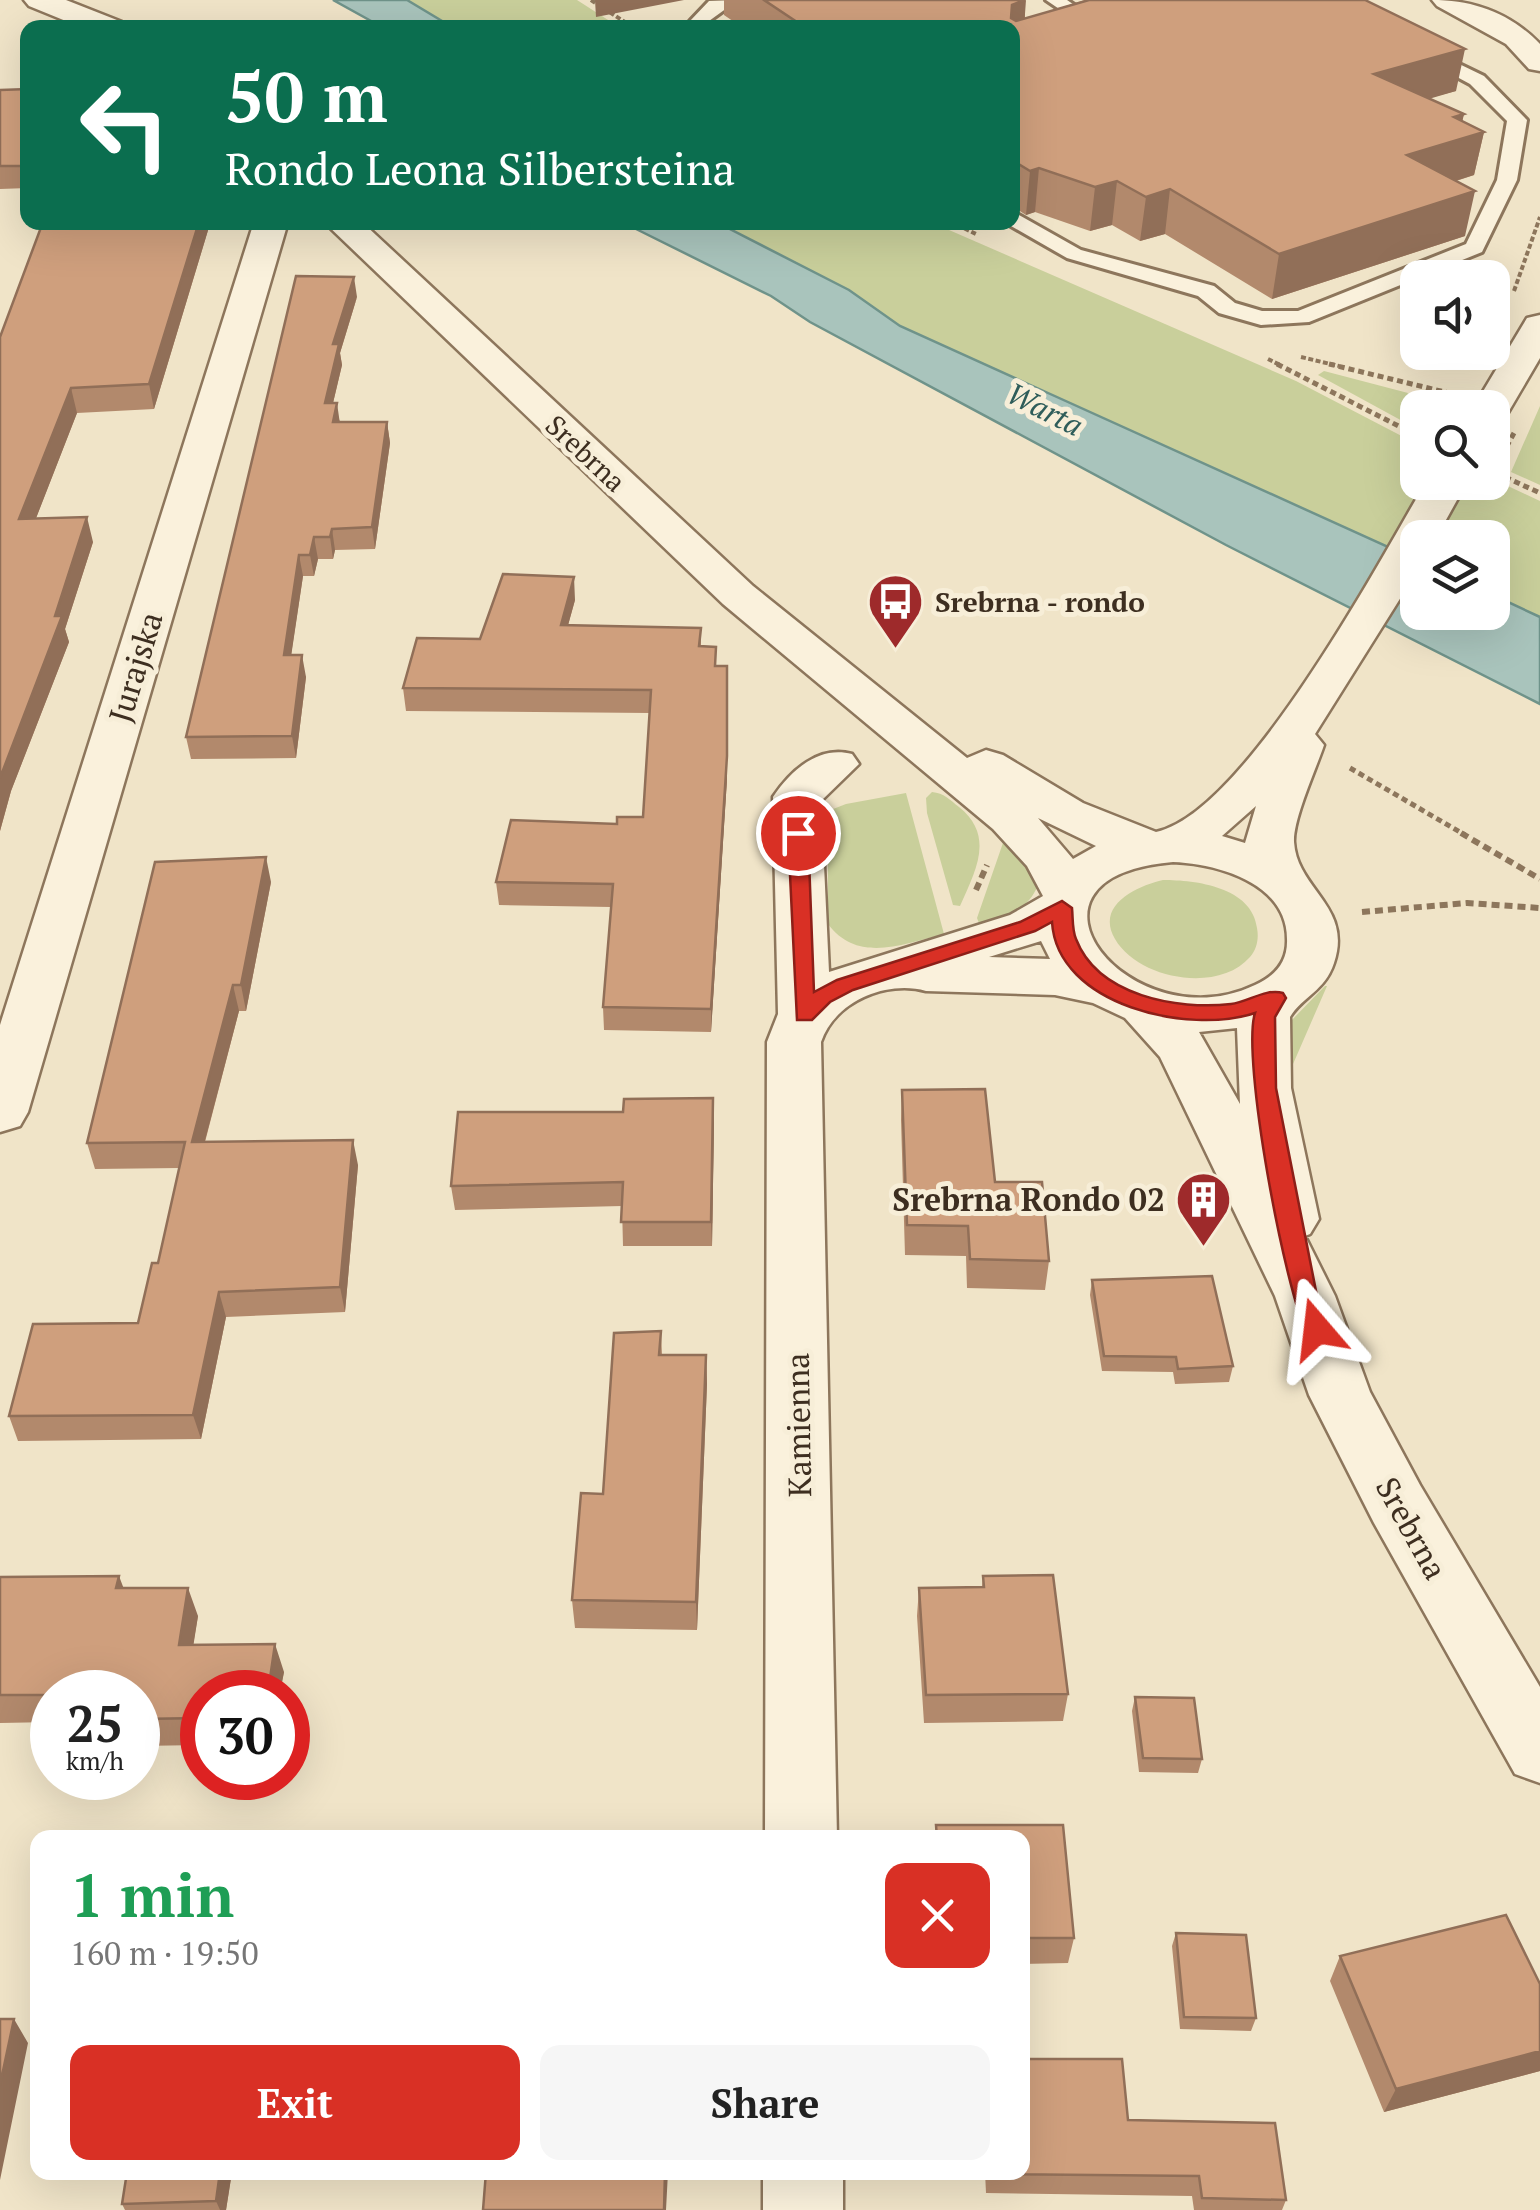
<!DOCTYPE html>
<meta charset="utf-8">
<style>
:root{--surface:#fff;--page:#f6f6f6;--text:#222;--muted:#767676;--accent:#d93025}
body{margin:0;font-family:"PT Serif",serif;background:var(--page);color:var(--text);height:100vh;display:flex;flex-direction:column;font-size:38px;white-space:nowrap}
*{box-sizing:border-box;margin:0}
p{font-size:32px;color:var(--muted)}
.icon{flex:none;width:55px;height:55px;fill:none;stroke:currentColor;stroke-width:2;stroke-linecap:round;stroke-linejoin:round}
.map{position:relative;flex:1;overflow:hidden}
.drawer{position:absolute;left:30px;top:1830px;width:1000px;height:350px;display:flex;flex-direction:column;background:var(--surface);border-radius:20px;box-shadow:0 10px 40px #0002}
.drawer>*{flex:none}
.guide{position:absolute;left:20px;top:20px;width:1000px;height:210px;border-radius:20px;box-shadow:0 10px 40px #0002;background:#0b6e4f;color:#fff;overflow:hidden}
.fabs{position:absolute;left:1400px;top:260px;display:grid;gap:20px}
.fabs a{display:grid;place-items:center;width:110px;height:110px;border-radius:20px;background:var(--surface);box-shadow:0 10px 40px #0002;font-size:50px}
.speed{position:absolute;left:30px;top:1670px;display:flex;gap:20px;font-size:50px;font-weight:700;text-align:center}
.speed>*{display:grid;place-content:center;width:130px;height:130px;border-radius:50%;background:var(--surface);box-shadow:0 10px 40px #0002;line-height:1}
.speed small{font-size:25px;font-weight:400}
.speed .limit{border:15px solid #d22;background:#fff;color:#111}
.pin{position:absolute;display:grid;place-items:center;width:85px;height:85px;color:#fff;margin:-42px;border:5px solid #fff;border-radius:50%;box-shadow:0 2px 10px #0007}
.me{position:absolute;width:110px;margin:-55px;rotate:343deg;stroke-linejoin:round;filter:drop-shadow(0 0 8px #0008)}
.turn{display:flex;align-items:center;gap:35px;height:210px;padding:0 40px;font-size:45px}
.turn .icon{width:130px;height:130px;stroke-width:2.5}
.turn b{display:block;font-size:70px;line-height:85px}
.round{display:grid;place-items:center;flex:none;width:105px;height:105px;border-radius:20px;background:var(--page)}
.head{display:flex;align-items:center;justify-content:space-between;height:170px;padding:0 40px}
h1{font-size:60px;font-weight:700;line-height:75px;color:#1e9e55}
.primary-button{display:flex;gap:20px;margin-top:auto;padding:20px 40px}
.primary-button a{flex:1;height:115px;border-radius:20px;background:var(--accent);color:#fff;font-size:40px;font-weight:700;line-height:115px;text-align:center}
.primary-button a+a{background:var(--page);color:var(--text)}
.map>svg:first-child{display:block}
</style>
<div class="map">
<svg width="1540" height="2210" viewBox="0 0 1540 2210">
<rect width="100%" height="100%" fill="#f0e4c8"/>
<path fill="#c9cf9b" d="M407,0H577L619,27H452Z
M718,223H933L1296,381L1417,444L1418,482H1492L1493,479L1540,501V617L1493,595L1492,538H1418L1417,560L899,326L849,290Z
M1324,371L1450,404L1451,407L1418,408L1417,429L1318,375Z
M1540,406V485L1511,472Z
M932,792C944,793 950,800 959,807C995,836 976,870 960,906L953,905L927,813L926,798Z
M906,793L944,934C903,944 858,964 828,924V811L846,804Z
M1013,835L1039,883C1028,911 1007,917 980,926L977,918L1004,840Z
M1163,880C1196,880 1252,887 1257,928C1259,938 1257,949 1250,957C1218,994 1138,979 1115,939C1095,905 1137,886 1163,880Z
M1325,986H1327L1290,1071L1288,1024Z"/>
<path fill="#a9c4bc" stroke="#6f938a" stroke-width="2.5" d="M333,0H407L452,27H382Z
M624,223H718L849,290L900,326L1417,560L1418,612H1492L1493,595L1540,617V704L1226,545L810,322L771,296Z"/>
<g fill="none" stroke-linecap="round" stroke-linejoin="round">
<defs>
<path id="lane" d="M738,0L709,21L716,28H696L690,21L709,1Z
M1046,0H1067L1111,30L1102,35L1096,34Z
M1424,47L1484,76L1527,120L1517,180L1482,252L1309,322L1261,325L1219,313L1198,296L1067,258L1004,222H1012V213L1019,215L1081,250L1214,286L1235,303L1262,311H1298L1466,244L1497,180L1507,121L1470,84L1418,56L1415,52Z"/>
<path id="street" d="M24,0H66L122,22L126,28H83L29,6Z
M1432,0C1474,0 1510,13 1540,44V71L1529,69L1506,44L1437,6Z
M254,222H288L28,1112L20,1126L0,1132V1025Z
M324,222H362L753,586L967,758L986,750L1003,755L1083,803L1156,832C1245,813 1379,562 1426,482H1467L1436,538H1418V570L1315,734L1324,745C1316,769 1293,819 1294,842C1297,890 1353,906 1334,963C1325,991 1302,997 1290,1017L1291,1088L1319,1219L1310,1234L1305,1236L1335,1296L1370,1392L1420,1485L1540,1687V1783L1515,1774L1374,1523L1309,1395L1275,1296L1160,1057L1125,1018L1093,1003L1055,995L926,991C887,980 835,1001 821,1042L837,1838H765L767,1042L778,1014L773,797C791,770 819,745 852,754L859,764L821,801L829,972L1010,915L1043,896L1027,866L993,829L723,604ZM1256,806L1245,843L1222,836ZM1038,818L1096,846L1073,859ZM1173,862C1218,864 1287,883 1287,939C1288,962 1275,976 1255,985C1132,1044 994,877 1173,862ZM1041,941L1050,959L989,957ZM1237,1028L1240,1104L1199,1032Z
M1540,315V358L1506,416L1492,420V408H1473L1527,318Z
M763,2172H843V2210H763Z"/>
</defs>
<use href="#lane" stroke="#8d765c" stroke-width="6"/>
<use href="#street" stroke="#8d765c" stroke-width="5"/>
<path stroke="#8d765c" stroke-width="4" stroke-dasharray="5 2.5" stroke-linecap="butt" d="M591,0L634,28
M951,222L976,234
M1514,291L1540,217
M1301,357L1339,366
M1268,359L1282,366"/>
<path stroke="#8d765c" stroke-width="5" stroke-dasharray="6 4" stroke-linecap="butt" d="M1277,364L1418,436
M1329,364L1449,393
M1496,473L1540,493
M1350,768L1465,835"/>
<path stroke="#8d765c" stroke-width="6" stroke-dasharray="8 5" stroke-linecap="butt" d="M1461,833L1540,879
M976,890L987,865
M1362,912L1467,903L1540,908"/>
<use href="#lane" fill="#faf1dc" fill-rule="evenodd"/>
<use href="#street" fill="#faf1dc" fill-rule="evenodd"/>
<path stroke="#8d765c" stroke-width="5" stroke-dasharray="6 4" stroke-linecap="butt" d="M1492,473L1514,433"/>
</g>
<path fill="#b2896c" d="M724,0H1025V19L1085,0H1365L1456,91L1429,98L1464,114L1462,121L1484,132L1474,175L1456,181L1465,236L1272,299L1165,234L1140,241L1112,225L1090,231L1035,212L1026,215L1012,206V28H743L724,15Z
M28,89V188L0,189V90Z
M43,222H209V227L154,409L77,413L36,518L93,542L65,629L69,642L11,791L0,831V337Z
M357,297L340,353L342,365L333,403L340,422H387L390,443L375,549L335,550L333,559H318L314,576H303L291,655L306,677L296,758L191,759L186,737Z
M575,600L568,625L701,628V646L716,666L727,779L711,1032L604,1030L603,1007L611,907L499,905L496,882L617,824L643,817L650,713L406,711L403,688L480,639Z
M271,882L246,1011H239L205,1142L358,1165L345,1312L226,1317L201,1439L18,1441L9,1416L138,1323L158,1263L179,1168L95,1169L87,1143Z
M902,1090L995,1182L1049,1261L1045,1290L967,1288L966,1256L905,1255L901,1120Z
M714,1122L712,1246H623L622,1206L455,1210L451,1186Z
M1092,1280L1233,1366L1229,1382L1175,1384L1173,1372L1102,1371L1090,1295Z
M661,1331L662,1355H706L707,1384L697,1630L575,1628L572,1600L603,1494Z
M983,1576L1068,1694L1063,1721L924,1723L917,1616L919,1588L982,1587Z
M0,1577L124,1588L198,1616L193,1645L284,1672L280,1692H202V1745L138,1746V1692H52V1722L0,1723Z
M1135,1697L1202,1759L1198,1773L1139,1772L1132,1711Z
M936,1825H1063L1074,1938L1068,1963L1022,1964V1838H935Z
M1176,1933L1256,2018L1251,2031L1180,2029L1172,1946Z
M1340,1956L1540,1984V2071L1384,2112L1330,1981Z
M1128,2120L1286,2200L1282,2210H1194L1192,2196L986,2193L985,2172H1022Z
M232,2172L226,2210H125L122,2204Z"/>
<path fill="#916f58" d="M595,0H684L596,17Z
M1026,0L1023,41L1010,28L1012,5Z
M1465,49L1456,91L1367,117L1374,74Z
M1464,114L1458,140L1484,132L1474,175L1398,199L1407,155L1454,117Z
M1039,168L1035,212L1026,215L1030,171Z
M1117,181L1112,225L1090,231L1095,187Z
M1170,189L1165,234L1140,241L1146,197Z
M1475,191L1465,236L1272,299L1279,254Z
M199,222H209V227L154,409L149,384Z
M354,277L357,297L340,353L342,365L328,424L325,403L333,344Z
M71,388L77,413L26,544L19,519Z
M337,403L340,424L333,422Z
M387,422L390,443L375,549L372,527Z
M87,517L93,542L65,629L69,642L11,791L0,831V778Z
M332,529L335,550L333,559L330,537Z
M314,537L318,559L314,576L310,555Z
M299,555L303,576L288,677L284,655Z
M574,577L575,600L562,647L561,625Z
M302,655L306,677L296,758L292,736Z
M727,666V779L711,1032V1009Z
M266,857L271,882L246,1011L241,985Z
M233,985L239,1011L198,1167L192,1142Z
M713,1098L714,1122L712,1246L711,1222Z
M353,1140L358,1165L345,1312L340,1287Z
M219,1292L226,1317L201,1439L193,1415Z
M706,1355L707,1384L697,1630L696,1602Z
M119,1576L130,1605L116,1588Z
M188,1588L198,1616L189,1673L179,1645Z
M275,1644L284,1672L280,1692H268Z
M14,2019L28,2043L0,2180V2085Z
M1540,2051V2071L1384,2112L1396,2089Z
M220,2172H232L226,2210H220L216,2201Z
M665,2172H668L666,2210H664Z"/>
<path fill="#cf9f7d" stroke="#916f58" stroke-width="2.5" d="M764,0H1025L1012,5L1011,18L1016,21L1089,0H1365L1465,49L1374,74L1464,114L1454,117L1484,132L1407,155L1475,191L1279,254L1170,189L1146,197L1117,181L1095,187L1039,168L1030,171L1012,160V28H806Z
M28,89V166H0V90Z
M43,222H199L149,384L71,388L19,519L87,517L55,616H62L0,778V337Z
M296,276L354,277L333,344H339L325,403H337L333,422H387L372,527L332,529L330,537H314L310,555H299L284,655H302L292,736L186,737Z
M503,574L574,577L561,625L701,628L699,646L716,647L715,666H727V756L711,1009L603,1007L613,884L496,882L511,820L617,824V817H643L651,690L403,688L417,638L480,639Z
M266,857L241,985H233L192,1142L353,1140L340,1287L219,1292L193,1415L9,1416L33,1324L138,1323L152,1263H158L185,1142L87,1143L155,862Z
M985,1089L995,1182H1042L1049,1261L970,1259L968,1226L907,1225L902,1090Z
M713,1098L711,1222H621L623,1182L451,1186L458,1112H623L624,1099Z
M1212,1276L1233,1366L1178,1369L1176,1357L1104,1356L1092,1280Z
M661,1331L659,1355H706L696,1602L572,1600L581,1493L603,1494L614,1333Z
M1053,1575L1068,1694L926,1695L919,1588L984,1587L983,1576Z
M119,1576L116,1588H188L179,1645L275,1644L268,1692H202V1718L138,1719V1692H52V1695H0V1577Z
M1135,1697L1194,1698L1202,1759L1143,1758Z
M936,1825H1063L1074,1938H1022V1838H937Z
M1506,1915L1540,1984V2051L1396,2089L1340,1956Z
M1176,1933L1246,1935L1256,2018L1184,2017Z
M0,2019H14L0,2085Z
M1022,2059H1122L1128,2120L1275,2123L1286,2200L1202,2198L1199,2176L990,2174L1022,2172Z
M127,2172H220L216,2201L122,2204Z
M486,2172H665L664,2210H483Z"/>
<path fill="#d93025" stroke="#8d1f18" stroke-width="2.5" d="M798,827L808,833L814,992L837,980L1020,922L1062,901L1072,908C1073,918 1072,930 1076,939C1098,996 1177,1010 1231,1004C1248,1002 1266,988 1283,993L1286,998L1275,1017L1276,1088L1317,1296L1329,1329L1326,1336H1308C1285,1292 1241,1057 1255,1013C1190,1035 1057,1006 1052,922L1035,931L853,990L830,1002L812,1020H797L788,833Z"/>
<defs>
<symbol id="bus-pin" viewBox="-11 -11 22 30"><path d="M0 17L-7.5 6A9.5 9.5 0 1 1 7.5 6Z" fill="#9e2a2b" stroke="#f7eed8"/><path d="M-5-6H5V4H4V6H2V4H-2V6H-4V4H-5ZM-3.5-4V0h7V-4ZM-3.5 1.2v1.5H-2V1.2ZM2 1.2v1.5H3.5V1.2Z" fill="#fff"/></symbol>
<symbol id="building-pin" viewBox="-11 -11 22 30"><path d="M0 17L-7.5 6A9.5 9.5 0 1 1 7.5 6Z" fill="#9e2a2b" stroke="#f7eed8"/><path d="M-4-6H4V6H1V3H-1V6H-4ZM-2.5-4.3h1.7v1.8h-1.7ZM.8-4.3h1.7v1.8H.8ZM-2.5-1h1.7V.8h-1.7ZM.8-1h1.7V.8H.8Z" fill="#fff"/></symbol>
</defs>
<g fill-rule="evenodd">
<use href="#bus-pin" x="864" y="570" width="63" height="86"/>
<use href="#building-pin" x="1172" y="1168" width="63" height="86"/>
</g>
<g text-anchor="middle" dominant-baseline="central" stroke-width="10" stroke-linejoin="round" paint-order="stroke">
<g font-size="28" fill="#3d2e20" stroke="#f7eed8">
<text transform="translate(586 453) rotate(43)">Srebrna</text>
</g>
<g font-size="28" font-weight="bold" fill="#3d2e20" stroke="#f7eed8" text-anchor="start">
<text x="935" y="601">Srebrna - rondo</text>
</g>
<g font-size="30" font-style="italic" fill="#2f5d5a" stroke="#f7eed8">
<text transform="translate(1045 409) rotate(27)">Warta</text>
</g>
<g font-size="32" fill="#3d2e20" stroke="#f7eed8">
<text transform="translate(135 667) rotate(-73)">Jurajska</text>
<text transform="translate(798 1425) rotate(-91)">Kamienna</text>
<text transform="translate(1412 1528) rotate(61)">Srebrna</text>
</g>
<g font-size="32" font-weight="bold" fill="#3d2e20" stroke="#f7eed8" text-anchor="end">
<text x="1165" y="1199">Srebrna Rondo 02</text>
</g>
</g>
</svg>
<div class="fabs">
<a><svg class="icon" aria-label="sound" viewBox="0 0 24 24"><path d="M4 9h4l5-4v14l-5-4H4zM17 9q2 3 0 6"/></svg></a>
<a><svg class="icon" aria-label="search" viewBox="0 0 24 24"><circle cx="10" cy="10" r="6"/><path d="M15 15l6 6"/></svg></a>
<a><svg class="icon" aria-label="layers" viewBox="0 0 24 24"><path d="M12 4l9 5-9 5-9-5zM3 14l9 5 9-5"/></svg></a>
</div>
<div class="speed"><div>25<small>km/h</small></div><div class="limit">30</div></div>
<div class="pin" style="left:798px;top:833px;background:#d93025"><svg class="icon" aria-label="arrive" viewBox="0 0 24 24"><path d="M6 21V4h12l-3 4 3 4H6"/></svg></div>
<svg class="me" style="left:1317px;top:1329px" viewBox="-20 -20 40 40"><path d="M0-17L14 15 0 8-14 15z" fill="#d93025" stroke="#fff" stroke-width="4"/></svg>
<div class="guide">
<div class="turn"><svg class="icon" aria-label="left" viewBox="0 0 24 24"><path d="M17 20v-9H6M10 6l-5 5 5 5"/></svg><div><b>50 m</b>Rondo Leona Silbersteina</div></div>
</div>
<section class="drawer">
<div class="head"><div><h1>1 min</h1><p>160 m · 19:50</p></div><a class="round" style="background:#d93025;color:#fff"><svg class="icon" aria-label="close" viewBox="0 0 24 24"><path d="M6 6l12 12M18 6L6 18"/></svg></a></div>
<div class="primary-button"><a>Exit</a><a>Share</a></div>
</section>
</div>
